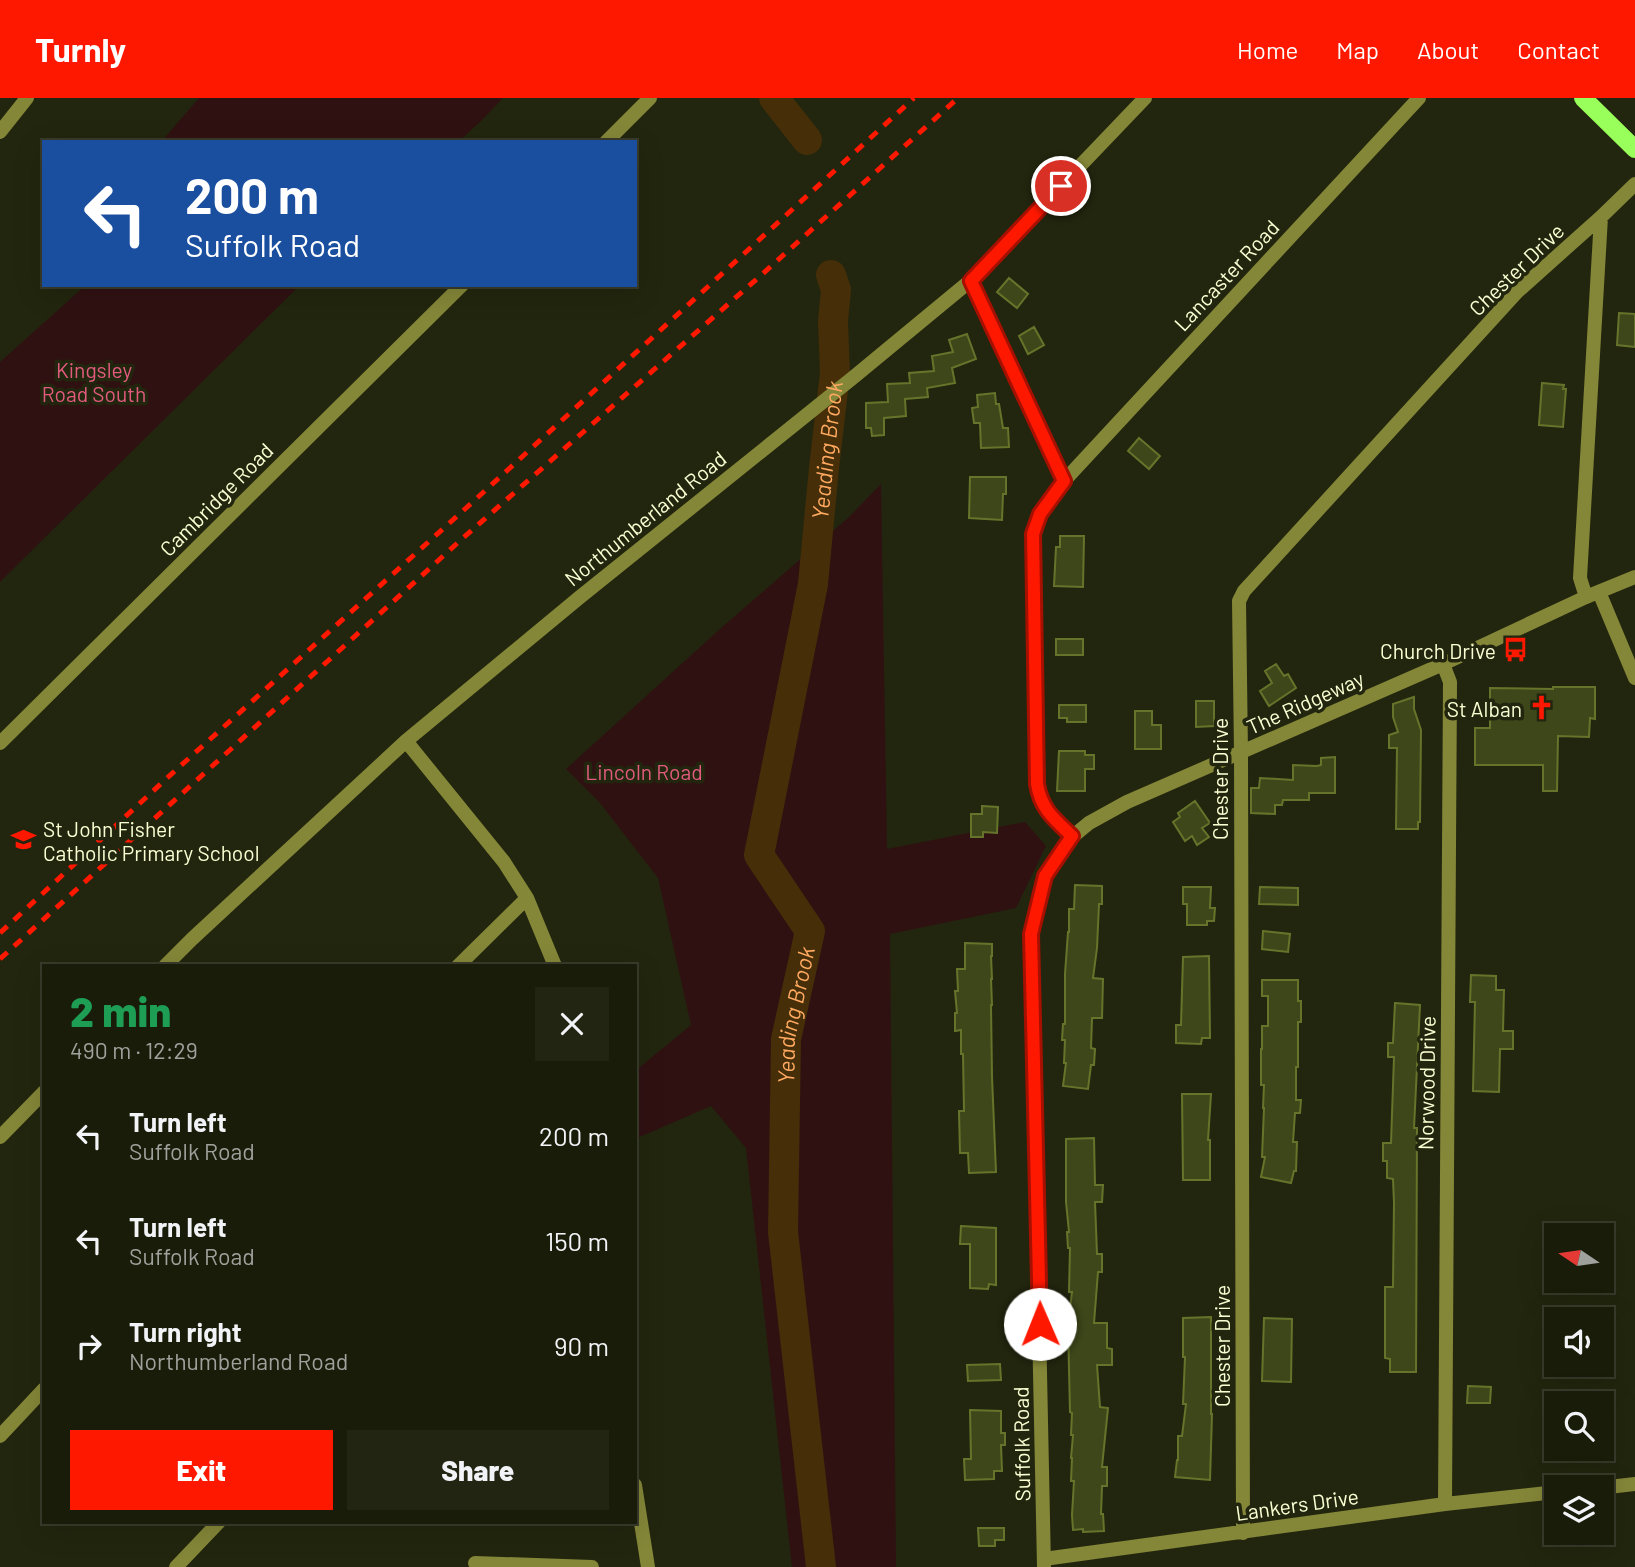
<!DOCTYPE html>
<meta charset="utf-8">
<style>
:root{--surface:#1a1c0a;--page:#232513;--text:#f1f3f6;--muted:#9fa19c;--line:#383a2b;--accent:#fe1800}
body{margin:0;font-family:Barlow,sans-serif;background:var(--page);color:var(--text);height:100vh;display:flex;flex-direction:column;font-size:26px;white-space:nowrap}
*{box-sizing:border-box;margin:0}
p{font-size:23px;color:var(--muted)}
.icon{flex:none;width:38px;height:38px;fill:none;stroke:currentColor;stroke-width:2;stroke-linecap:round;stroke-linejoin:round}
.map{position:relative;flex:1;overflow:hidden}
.panel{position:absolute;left:42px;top:866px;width:595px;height:560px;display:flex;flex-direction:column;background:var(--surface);border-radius:0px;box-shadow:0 7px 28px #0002,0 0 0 2px var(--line)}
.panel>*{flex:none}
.hud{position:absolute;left:42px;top:42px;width:595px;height:147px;border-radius:0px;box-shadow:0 7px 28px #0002,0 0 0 2px var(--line);background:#1a4fa0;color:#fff;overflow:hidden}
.needle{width:46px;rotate:283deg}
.controls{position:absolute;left:1544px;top:1125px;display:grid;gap:14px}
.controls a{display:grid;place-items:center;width:70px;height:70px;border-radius:0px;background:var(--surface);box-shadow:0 7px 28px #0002,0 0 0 2px var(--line);font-size:35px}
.pin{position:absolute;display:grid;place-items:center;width:60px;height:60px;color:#fff;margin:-30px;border:4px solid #fff;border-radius:50%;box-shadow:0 2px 7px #0007}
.me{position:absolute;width:77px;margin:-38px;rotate:359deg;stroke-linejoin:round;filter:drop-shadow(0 0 5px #0008)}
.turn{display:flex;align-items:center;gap:24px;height:147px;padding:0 28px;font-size:32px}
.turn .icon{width:91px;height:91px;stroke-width:2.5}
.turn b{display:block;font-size:49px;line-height:60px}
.round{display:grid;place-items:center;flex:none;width:74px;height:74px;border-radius:0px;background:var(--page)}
.head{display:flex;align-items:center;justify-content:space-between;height:119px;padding:0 28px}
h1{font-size:42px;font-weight:800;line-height:52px;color:#1e9e55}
.button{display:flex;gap:14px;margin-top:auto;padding:14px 28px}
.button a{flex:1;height:80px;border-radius:0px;background:var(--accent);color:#fff;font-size:28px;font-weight:800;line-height:80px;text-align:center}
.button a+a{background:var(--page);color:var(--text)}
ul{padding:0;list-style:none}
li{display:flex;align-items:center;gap:21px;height:105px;padding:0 28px}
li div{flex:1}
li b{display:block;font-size:26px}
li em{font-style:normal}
header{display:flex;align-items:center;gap:42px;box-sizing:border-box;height:98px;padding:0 35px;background:var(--accent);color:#fff}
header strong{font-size:33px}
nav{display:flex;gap:38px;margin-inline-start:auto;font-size:24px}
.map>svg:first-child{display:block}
</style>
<header>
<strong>Turnly</strong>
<nav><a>Home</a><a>Map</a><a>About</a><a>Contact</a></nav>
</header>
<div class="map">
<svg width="1635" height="1469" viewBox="0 0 1635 1469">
<rect width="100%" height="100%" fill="#22260e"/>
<path fill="#301112" d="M199,0H503L482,22L458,44H161Z
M86,187H300L0,484V264Z
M881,386L887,751L1025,724L1046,748L1016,810L890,836L896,1469H792L746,1050L711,1008L635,1041V973L691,927L658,780L600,705L566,671L721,530L849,419Z"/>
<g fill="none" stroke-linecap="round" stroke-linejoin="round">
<g stroke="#452e08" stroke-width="30">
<path d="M774,0L807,42"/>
<path id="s1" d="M821,1469L783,1134L786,941L810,833L759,757L813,486L824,370L835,275L833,223L836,192L831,177"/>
</g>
</g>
<path fill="#3e471a" stroke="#66742b" stroke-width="2" d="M1009,180L1028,196L1017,210L997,194Z
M1619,215L1635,216V249L1617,247Z
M1034,229L1044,247L1028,256L1019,238Z
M967,236L976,261L952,270L955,285L927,290L928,299L905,301L906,318L884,320V337L872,338L871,330H866V305L888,304L887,286L910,285L909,275L934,273L932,258L953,254L949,242Z
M1542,285L1564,287L1563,291H1566L1563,329L1539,327Z
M995,295L996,306H999L1003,330H1008L1009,349L981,350L980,325H974L972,310L978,309L977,297Z
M1139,340L1160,358L1149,371L1128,353Z
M970,379H1006V396H1003L1002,422L969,420Z
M1060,438H1084L1083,489L1054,488L1056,449H1060Z
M1056,541H1083V557H1056Z
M1276,566L1284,578L1288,576L1296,590L1269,608L1260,593L1272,585L1265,573Z
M1553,589H1595V621L1590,620L1589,639L1558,638L1557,693H1543V667H1475V630H1490V590L1553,591Z
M1414,599V611L1421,632L1420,724H1418V731H1396L1397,650H1389V637L1398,634L1393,619V606Z
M1196,603H1214V628L1196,629Z
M1059,607H1086V624H1067V620H1059Z
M1135,613H1152V627H1161V651H1135Z
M1059,653H1085V657H1094V671H1085V693H1057Z
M1335,659V695H1309V702H1283L1282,707H1275V716L1251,715V690H1259L1260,680L1293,682V667L1317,668L1321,667V660Z
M1195,703L1210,725L1202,730L1209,739L1197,747L1192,738L1185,743L1173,724L1180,719L1178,715Z
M982,708L998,709L997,735L983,734V739H971V716H982Z
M1075,787L1102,788V806H1099L1097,850L1093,880L1103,881L1102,920H1092L1091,950L1095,951L1094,967H1091L1088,991L1063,988L1066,965H1064L1065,942H1062L1063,926H1065V876L1068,834H1069V811H1074Z
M1183,789H1211L1210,810H1215L1214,823H1207V827H1187V806H1183Z
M1260,789L1298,790V807L1259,806Z
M1263,833L1290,836L1288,854L1262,851Z
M965,845L992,846V858H991L992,881H991L992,907H991L992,979L996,1074L969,1075L968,1055H960L959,1013H964L963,956H961V932L955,933V915H957L955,893H958L957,871H965Z
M1209,858L1210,940H1202L1201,946L1176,945V927H1181L1183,859Z
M1471,877L1496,878V892H1504L1503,933H1513V951H1500L1499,994L1473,993L1475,904H1470Z
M1262,882H1298V903H1301V924H1298V969H1296V1002H1301L1300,1015H1295L1293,1044H1297L1296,1073H1294L1291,1085L1261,1079L1265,1059H1262L1264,1010H1263L1264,987H1261V951H1262V928H1268V898H1262Z
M1395,905L1420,907L1414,1030H1417L1416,1274H1390V1261L1385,1260V1189H1393L1394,1105L1393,1081L1387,1080V1063H1383V1045H1391L1394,959H1388V945H1393Z
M1182,996H1211L1208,1042H1210V1082H1183Z
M1094,1040L1095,1087H1103L1102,1104H1095L1097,1156H1102V1174H1098L1094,1225H1107V1250L1112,1251V1267H1097L1100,1309L1108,1310L1102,1369H1107V1388H1102L1101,1416H1103L1104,1433L1083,1434V1431L1073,1432L1072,1417L1074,1383H1071L1072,1360H1071L1073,1337H1071L1072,1315L1070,1314L1068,1227L1072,1194H1069L1070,1150H1068L1067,1134H1069L1066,1104V1041Z
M961,1128L996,1130V1187L989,1186L988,1191L970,1190V1146H960Z
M1211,1219V1316H1212L1210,1382L1175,1379L1177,1362H1178V1338H1182L1186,1306H1183L1185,1259H1183V1220Z
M1264,1220L1292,1221L1291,1284L1262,1283Z
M1000,1266L1001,1282L968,1283L967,1267Z
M1468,1288L1491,1289L1490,1305H1467Z
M970,1312L1001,1313V1335H1005V1347H1001L1002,1373H994V1381L965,1382L964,1361H971Z
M978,1430H1004V1442H995V1448H979Z"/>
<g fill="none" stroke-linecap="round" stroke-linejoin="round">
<path stroke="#848638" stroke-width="14" d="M0,34L27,0
M606,44L650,0
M970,183L1064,383L1039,416L1033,436L1037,686C1041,712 1054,720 1072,739
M1064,383L1419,0
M1599,494L1635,580
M1586,499L1580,480L1601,119
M1443,566L1450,584L1445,1406
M406,643L504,764L527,800L555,868
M0,645L462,187
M165,868L192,841L406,643L580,499L855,278L970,183L1145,0
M458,868L527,800
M0,1039L44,994
M0,1338L44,1291
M635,1387L648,1469
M1600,1390L1635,1386
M1243,1435L1241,655L1239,503L1244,493L1517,194L1601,119L1635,86
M1044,1461L1445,1406L1556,1394
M475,1465L592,1469
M176,1469L219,1424"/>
<path stroke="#848638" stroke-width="14" d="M1044,1469L1031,836L1045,778L1072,739L1089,725L1127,704L1443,566L1586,499L1635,479"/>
<path stroke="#99ff5a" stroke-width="18" d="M1583,0L1635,51"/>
<path stroke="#fe1800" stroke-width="5" stroke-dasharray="10 9" stroke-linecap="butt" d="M0,835L166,681L476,401L914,0
M0,861L463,440L759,179L958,0"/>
</g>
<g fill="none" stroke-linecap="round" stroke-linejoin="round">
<defs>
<path id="route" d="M1040,1226L1031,836L1045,778L1072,738C1054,721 1041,711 1037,686L1033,436L1040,416L1064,383L971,183L1061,88"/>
</defs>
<use href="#route" stroke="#a51000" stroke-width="18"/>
<use href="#route" stroke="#fe1800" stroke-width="12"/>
</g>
<defs>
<symbol id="bus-bare" viewBox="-9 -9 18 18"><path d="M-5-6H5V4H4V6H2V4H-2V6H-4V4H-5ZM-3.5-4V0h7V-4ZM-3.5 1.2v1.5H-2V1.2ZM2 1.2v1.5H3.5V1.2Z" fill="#fe1800" stroke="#22260e" stroke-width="2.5" paint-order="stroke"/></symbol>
<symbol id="church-bare" viewBox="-9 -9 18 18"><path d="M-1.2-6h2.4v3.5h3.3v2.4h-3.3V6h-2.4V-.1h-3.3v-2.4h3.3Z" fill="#fe1800" stroke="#22260e" stroke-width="2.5" paint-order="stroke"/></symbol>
<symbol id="school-bare" viewBox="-9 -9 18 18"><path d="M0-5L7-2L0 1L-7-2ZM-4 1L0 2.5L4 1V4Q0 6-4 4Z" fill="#fe1800" stroke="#22260e" stroke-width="2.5" paint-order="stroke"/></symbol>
</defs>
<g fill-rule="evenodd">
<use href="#bus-bare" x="1498" y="534" width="35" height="35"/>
<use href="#church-bare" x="1524" y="592" width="35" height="35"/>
<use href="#school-bare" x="6" y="724" width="35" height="35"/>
</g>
<g text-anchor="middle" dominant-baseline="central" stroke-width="7" stroke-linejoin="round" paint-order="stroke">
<g font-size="21" fill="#faffd3" stroke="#22260e">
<text transform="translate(1516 171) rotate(-44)">Chester Drive</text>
<text transform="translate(1226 177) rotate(-47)">Lancaster Road</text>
<text transform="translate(216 401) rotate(-45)">Cambridge Road</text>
<text transform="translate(645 420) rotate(-39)">Northumberland Road</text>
<text transform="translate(1305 604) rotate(-24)">The Ridgeway</text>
<text transform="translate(1219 681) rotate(-90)">Chester Drive</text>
<text transform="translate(1426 985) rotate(-89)">Norwood Drive</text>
<text transform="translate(1221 1248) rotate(-90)">Chester Drive</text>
<text transform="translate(1021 1346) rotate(-91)">Suffolk Road</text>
<text transform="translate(1297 1406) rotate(-8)">Lankers Drive</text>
</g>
<g font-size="21" fill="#e35b7e" stroke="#22260e">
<text x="94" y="271">Kingsley<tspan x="94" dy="24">Road South</tspan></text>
<text x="644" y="673">Lincoln Road</text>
</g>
<g font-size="21" fill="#faffd3" stroke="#22260e" text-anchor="end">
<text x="1496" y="552">Church Drive</text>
<text x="1522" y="610">St Alban</text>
<text x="43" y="730" text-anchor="start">St John Fisher<tspan x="43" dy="24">Catholic Primary School</tspan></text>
</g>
<g font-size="23" font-style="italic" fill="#ffa961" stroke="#22260e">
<text stroke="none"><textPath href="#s1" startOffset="1143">Yeading Brook</textPath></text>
<text stroke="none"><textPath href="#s1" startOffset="555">Yeading Brook</textPath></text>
</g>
</g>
</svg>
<div class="controls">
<a><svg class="needle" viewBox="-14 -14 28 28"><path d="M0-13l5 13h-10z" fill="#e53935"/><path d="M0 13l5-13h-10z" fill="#9fa19c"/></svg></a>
<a><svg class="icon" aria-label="sound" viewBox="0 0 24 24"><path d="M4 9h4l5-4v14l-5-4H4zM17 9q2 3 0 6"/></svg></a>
<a><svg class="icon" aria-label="search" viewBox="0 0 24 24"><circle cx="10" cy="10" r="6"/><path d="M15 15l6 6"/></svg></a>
<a><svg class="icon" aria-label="layers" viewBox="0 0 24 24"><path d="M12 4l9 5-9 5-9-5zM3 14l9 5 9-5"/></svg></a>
</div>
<div class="pin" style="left:1061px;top:88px;background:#d93025"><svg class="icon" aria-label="arrive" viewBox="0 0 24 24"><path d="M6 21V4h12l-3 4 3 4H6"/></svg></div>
<svg class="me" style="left:1040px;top:1226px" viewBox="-20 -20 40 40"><circle r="19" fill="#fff"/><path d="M0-13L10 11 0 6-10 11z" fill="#fe1800"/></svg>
<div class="hud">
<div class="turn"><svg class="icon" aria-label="left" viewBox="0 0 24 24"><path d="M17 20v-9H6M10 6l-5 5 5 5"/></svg><div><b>200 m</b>Suffolk Road</div></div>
</div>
<section class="panel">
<div class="head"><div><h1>2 min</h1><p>490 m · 12:29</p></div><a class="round"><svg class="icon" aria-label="close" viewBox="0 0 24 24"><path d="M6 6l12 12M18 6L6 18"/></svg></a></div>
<ul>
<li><svg class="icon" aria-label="left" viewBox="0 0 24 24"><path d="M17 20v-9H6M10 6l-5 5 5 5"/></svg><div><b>Turn left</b><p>Suffolk Road</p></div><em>200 m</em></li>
<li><svg class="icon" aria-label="left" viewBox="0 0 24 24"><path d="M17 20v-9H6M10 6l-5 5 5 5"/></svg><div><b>Turn left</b><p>Suffolk Road</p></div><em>150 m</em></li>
<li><svg class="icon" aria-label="right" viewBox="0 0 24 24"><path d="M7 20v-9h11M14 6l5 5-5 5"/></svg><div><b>Turn right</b><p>Northumberland Road</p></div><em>90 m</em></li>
</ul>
<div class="button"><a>Exit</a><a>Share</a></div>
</section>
</div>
